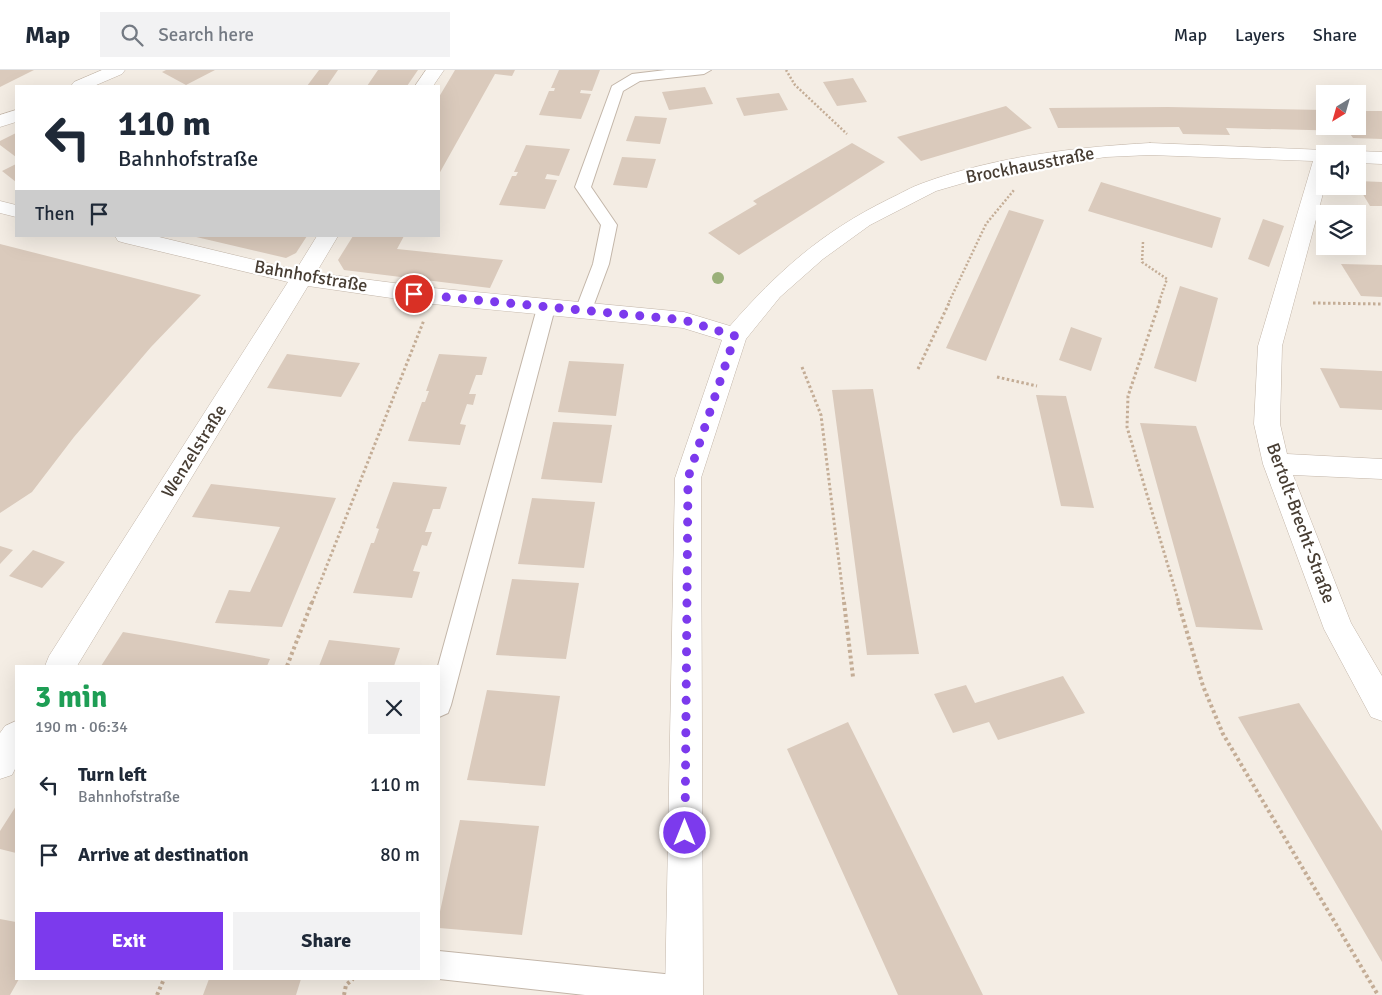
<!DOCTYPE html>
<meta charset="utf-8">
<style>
:root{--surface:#fff;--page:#f2f2f3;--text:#1f2937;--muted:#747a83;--line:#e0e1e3;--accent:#7c3aed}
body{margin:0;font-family:Signika,sans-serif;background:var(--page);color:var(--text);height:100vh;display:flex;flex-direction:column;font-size:19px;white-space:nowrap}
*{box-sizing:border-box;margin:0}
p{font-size:16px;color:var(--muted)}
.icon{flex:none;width:28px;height:28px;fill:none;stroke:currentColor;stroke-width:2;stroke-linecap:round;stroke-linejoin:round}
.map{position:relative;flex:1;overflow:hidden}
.drawer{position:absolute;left:15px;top:595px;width:425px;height:315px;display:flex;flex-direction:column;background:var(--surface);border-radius:0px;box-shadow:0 5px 20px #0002}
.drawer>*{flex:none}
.banner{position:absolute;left:15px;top:15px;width:425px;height:152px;border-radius:0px;box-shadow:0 5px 20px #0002;background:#fff;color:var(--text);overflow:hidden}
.needle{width:32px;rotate:217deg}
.controls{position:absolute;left:1316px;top:15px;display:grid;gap:10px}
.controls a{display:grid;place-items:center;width:50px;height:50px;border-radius:0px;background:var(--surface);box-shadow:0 5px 20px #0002;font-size:25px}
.pin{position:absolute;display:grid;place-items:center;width:42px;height:42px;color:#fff;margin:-21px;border:2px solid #fff;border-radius:50%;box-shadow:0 1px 5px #0007}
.me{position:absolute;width:55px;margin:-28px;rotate:0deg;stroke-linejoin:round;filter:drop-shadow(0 0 4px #0008)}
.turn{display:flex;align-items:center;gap:18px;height:105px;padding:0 20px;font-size:22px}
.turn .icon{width:65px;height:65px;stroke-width:2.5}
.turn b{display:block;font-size:35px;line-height:42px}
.then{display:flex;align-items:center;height:48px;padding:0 20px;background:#0003;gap:10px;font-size:19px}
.round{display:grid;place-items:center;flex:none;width:52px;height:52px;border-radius:0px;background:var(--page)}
.summary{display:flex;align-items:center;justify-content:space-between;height:85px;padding:0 20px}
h1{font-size:30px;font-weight:800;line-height:38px;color:#1e9e55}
.action{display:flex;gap:10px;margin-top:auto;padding:10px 20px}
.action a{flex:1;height:58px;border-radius:0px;background:var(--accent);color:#fff;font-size:20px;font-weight:800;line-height:58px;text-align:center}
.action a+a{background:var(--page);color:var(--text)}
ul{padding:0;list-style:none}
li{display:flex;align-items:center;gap:15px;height:70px;padding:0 20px}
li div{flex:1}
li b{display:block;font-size:19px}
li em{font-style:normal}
header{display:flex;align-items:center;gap:30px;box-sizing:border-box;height:70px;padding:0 25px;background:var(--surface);border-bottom:1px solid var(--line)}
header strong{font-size:24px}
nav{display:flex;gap:28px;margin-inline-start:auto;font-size:18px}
.search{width:350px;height:45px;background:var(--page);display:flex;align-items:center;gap:12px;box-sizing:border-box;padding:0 18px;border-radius:0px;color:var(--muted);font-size:19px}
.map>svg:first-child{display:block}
</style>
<header>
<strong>Map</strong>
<div class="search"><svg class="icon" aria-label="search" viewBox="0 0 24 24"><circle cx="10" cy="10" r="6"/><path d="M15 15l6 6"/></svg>Search here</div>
<nav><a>Map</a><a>Layers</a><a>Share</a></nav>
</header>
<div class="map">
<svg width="1382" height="925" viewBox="0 0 1382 925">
<rect width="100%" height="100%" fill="#f4ede4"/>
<path fill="#dacabc" d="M0,0H34L0,17Z
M166,0H215L186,15L162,2Z
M319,0H338L327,16H307Z
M378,0H418L407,16H367Z
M455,0H515L512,6L495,4L439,104V27Z
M559,0H600L592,21L581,20L580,23L591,24L581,49L539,45L549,21H554L555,18H551Z
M853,8L867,32L837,36L823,12Z
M705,17L713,34L669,40L662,22Z
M779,23L788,40L744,46L736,28Z
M1006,36L1032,58L921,91L897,67Z
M1168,37L1325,40V56H1358V41H1382V69L1353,68L1348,61L1226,58L1230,65L1183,64L1179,57L1058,58L1049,38Z
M635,46L667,48L660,74L626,71Z
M16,63V87L0,75V71Z
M852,73L885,92L739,185L708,163L757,134L753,131Z
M526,75L570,79L559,106L547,104L545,109L557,110L545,139L499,135L512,106H516L518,102H514Z
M622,87L656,89L647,118L613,115Z
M16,94V112L2,101Z
M1358,111L1382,112V136H1370L1358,116Z
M1101,112L1221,148L1212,178L1088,141Z
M1009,140L1044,150L986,291L946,278Z
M1263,149L1284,156L1269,197L1248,189Z
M192,166H307L296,183L286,188Z
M353,166H404L397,179L503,190L490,218L344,200L338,190Z
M0,174L201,225L151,277L74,367L32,422L0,443Z
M1341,194L1382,195V227L1361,226Z
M1180,216L1218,228L1196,312L1154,298Z
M1071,257L1102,268L1091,301L1059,290Z
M287,284L360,293L341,327L267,318Z
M439,284L487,287L482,305H476L469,324H476L473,335L467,334L460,354L466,355L460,375L408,371L422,332H425L429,321H426Z
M569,291L624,294L616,346L558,342Z
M1320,298L1382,301V340L1340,338Z
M873,319L919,584L867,585L832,320Z
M1036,325L1066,326L1094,438L1061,436Z
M553,352L612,355L602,413L541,409Z
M1140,353L1196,356L1263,560L1196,557Z
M393,412L447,417L440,439H433L425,462H432L427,476L422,475L413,501L420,502L412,528L353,523L371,473H374L379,459L376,458Z
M211,414L336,428L282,557L215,553L229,520L250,522L280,457L192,447Z
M532,428L595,432L584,498L518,494Z
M0,476L13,480L0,494Z
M33,480L65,492L42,518L9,506Z
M512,509L579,513L566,589L496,585Z
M123,562L175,571L270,589L267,596H101Z
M329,570L400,578L394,596H319Z
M1063,606L1085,643L998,670L989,652L953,663L934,624L966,615L975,633Z
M487,620L560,626L545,716L467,710Z
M1299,633L1382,761V892L1238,647Z
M848,652L903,763L983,925H898L787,679Z
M16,736V783L0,779V761Z
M460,750L539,756L522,865L439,858V846Z
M0,849L16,852V909H19L10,925H0Z
M209,909H301L296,925H203Z"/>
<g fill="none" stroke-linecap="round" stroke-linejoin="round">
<defs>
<path id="lane" d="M666,0H711L704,4L640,11L623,21L591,117L617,155L609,194L590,245L584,247L578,245L575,241L593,194L601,155L575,117L612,16L632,4Z
M546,232L552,234L555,238L451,635L448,643L439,647L438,596L537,238L540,234Z
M439,881L684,906L694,911L699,921L697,925H585L439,909Z"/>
<path id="street" d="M102,0H125L122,4L94,16H71L74,12Z
M426,0H444L433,16H415Z
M16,40V52L0,57V45Z
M1150,73L1325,80L1333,84H1325V116L1282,276L1280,354L1287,384L1382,389V409L1293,405L1351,553L1382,606V651L1371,647L1324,559L1263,394L1254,354L1258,276L1313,91L1150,85L1106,87L998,103L936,121L870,155L823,189L780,227L746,269L701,408L703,925H665L675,408L722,270L683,258L433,234L308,216L77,596H45L49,586L288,212L125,173L118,171L115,166H155L296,200L317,166H338L316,203L433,218L684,242L730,256C778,201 822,162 889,129C900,124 911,117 923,113C994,87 1075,77 1150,73Z
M1358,81L1382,82V94L1358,93V84H1351Z
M0,131L16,135V147L0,143Z
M16,651V697L12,705L0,709V663L5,656Z"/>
</defs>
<use href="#lane" stroke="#c3b6a9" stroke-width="2"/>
<use href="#street" stroke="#c3b6a9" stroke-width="1"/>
<path stroke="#c4ad96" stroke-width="2.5" stroke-dasharray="2 2" stroke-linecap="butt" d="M786,0L795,15L847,64
M1143,172L1142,192L1167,209L1159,232
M949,232L986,154L1014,120"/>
<path stroke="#c4ad96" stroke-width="3" stroke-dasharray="2.5 2.5" stroke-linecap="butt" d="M1160,231L1128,326L1127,357L1179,533
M1313,233L1382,234
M802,297L821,345L844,533
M918,299L950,231
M997,307L1037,316
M312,533L424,250"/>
<path stroke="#c4ad96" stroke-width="4" stroke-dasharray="3 3" stroke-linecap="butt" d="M844,532L853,607
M1178,532L1203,616L1223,664L1378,925
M287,596L312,532
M157,925L164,909
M344,925L346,915L353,909"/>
<use href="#lane" fill="#fff" fill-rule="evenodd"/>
<use href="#street" fill="#fff" fill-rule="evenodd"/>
</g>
<circle fill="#9ab079" cx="718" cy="208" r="6"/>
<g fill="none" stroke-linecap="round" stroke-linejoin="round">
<path stroke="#7c3aed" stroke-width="9" stroke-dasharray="0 16.2" d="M414,224L684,250L735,266L688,408L685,763"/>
</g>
<g text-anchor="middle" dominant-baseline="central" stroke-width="4.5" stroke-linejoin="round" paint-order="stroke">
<g font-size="18" fill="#473d33" stroke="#fff">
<text transform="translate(1030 95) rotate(-11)">Brockhausstraße</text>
<text transform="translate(311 206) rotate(10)">Bahnhofstraße</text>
<text transform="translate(194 381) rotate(-58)">Wenzelstraße</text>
<text transform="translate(1301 453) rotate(70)">Bertolt-Brecht-Straße</text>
</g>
</g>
</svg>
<div class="controls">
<a><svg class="needle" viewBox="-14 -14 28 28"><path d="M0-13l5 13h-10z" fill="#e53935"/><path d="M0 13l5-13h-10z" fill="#747a83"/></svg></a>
<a><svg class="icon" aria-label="sound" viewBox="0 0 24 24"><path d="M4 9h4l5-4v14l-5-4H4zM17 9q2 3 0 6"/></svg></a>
<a><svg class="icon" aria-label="layers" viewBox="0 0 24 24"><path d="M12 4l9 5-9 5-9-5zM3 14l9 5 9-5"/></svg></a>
</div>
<div class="pin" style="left:414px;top:224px;background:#d93025"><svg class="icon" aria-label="arrive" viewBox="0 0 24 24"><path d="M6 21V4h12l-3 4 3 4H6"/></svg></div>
<svg class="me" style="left:685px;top:763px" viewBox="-20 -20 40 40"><circle r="17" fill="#7c3aed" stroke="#fff" stroke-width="3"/><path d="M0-11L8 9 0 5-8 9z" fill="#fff"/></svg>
<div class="banner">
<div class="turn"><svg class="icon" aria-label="left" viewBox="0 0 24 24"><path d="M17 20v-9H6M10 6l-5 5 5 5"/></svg><div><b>110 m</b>Bahnhofstraße</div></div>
<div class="then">Then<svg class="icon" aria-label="arrive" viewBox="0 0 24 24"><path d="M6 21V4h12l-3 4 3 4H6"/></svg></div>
</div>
<section class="drawer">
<div class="summary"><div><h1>3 min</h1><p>190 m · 06:34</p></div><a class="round"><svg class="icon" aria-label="close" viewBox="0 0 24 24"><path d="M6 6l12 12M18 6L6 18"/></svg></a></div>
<ul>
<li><svg class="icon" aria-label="left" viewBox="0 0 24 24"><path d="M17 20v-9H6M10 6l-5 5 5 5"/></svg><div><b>Turn left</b><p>Bahnhofstraße</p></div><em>110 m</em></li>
<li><svg class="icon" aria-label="arrive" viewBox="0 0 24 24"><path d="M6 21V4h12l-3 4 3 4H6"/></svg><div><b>Arrive at destination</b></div><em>80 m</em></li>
</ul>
<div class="action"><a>Exit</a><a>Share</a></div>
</section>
</div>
